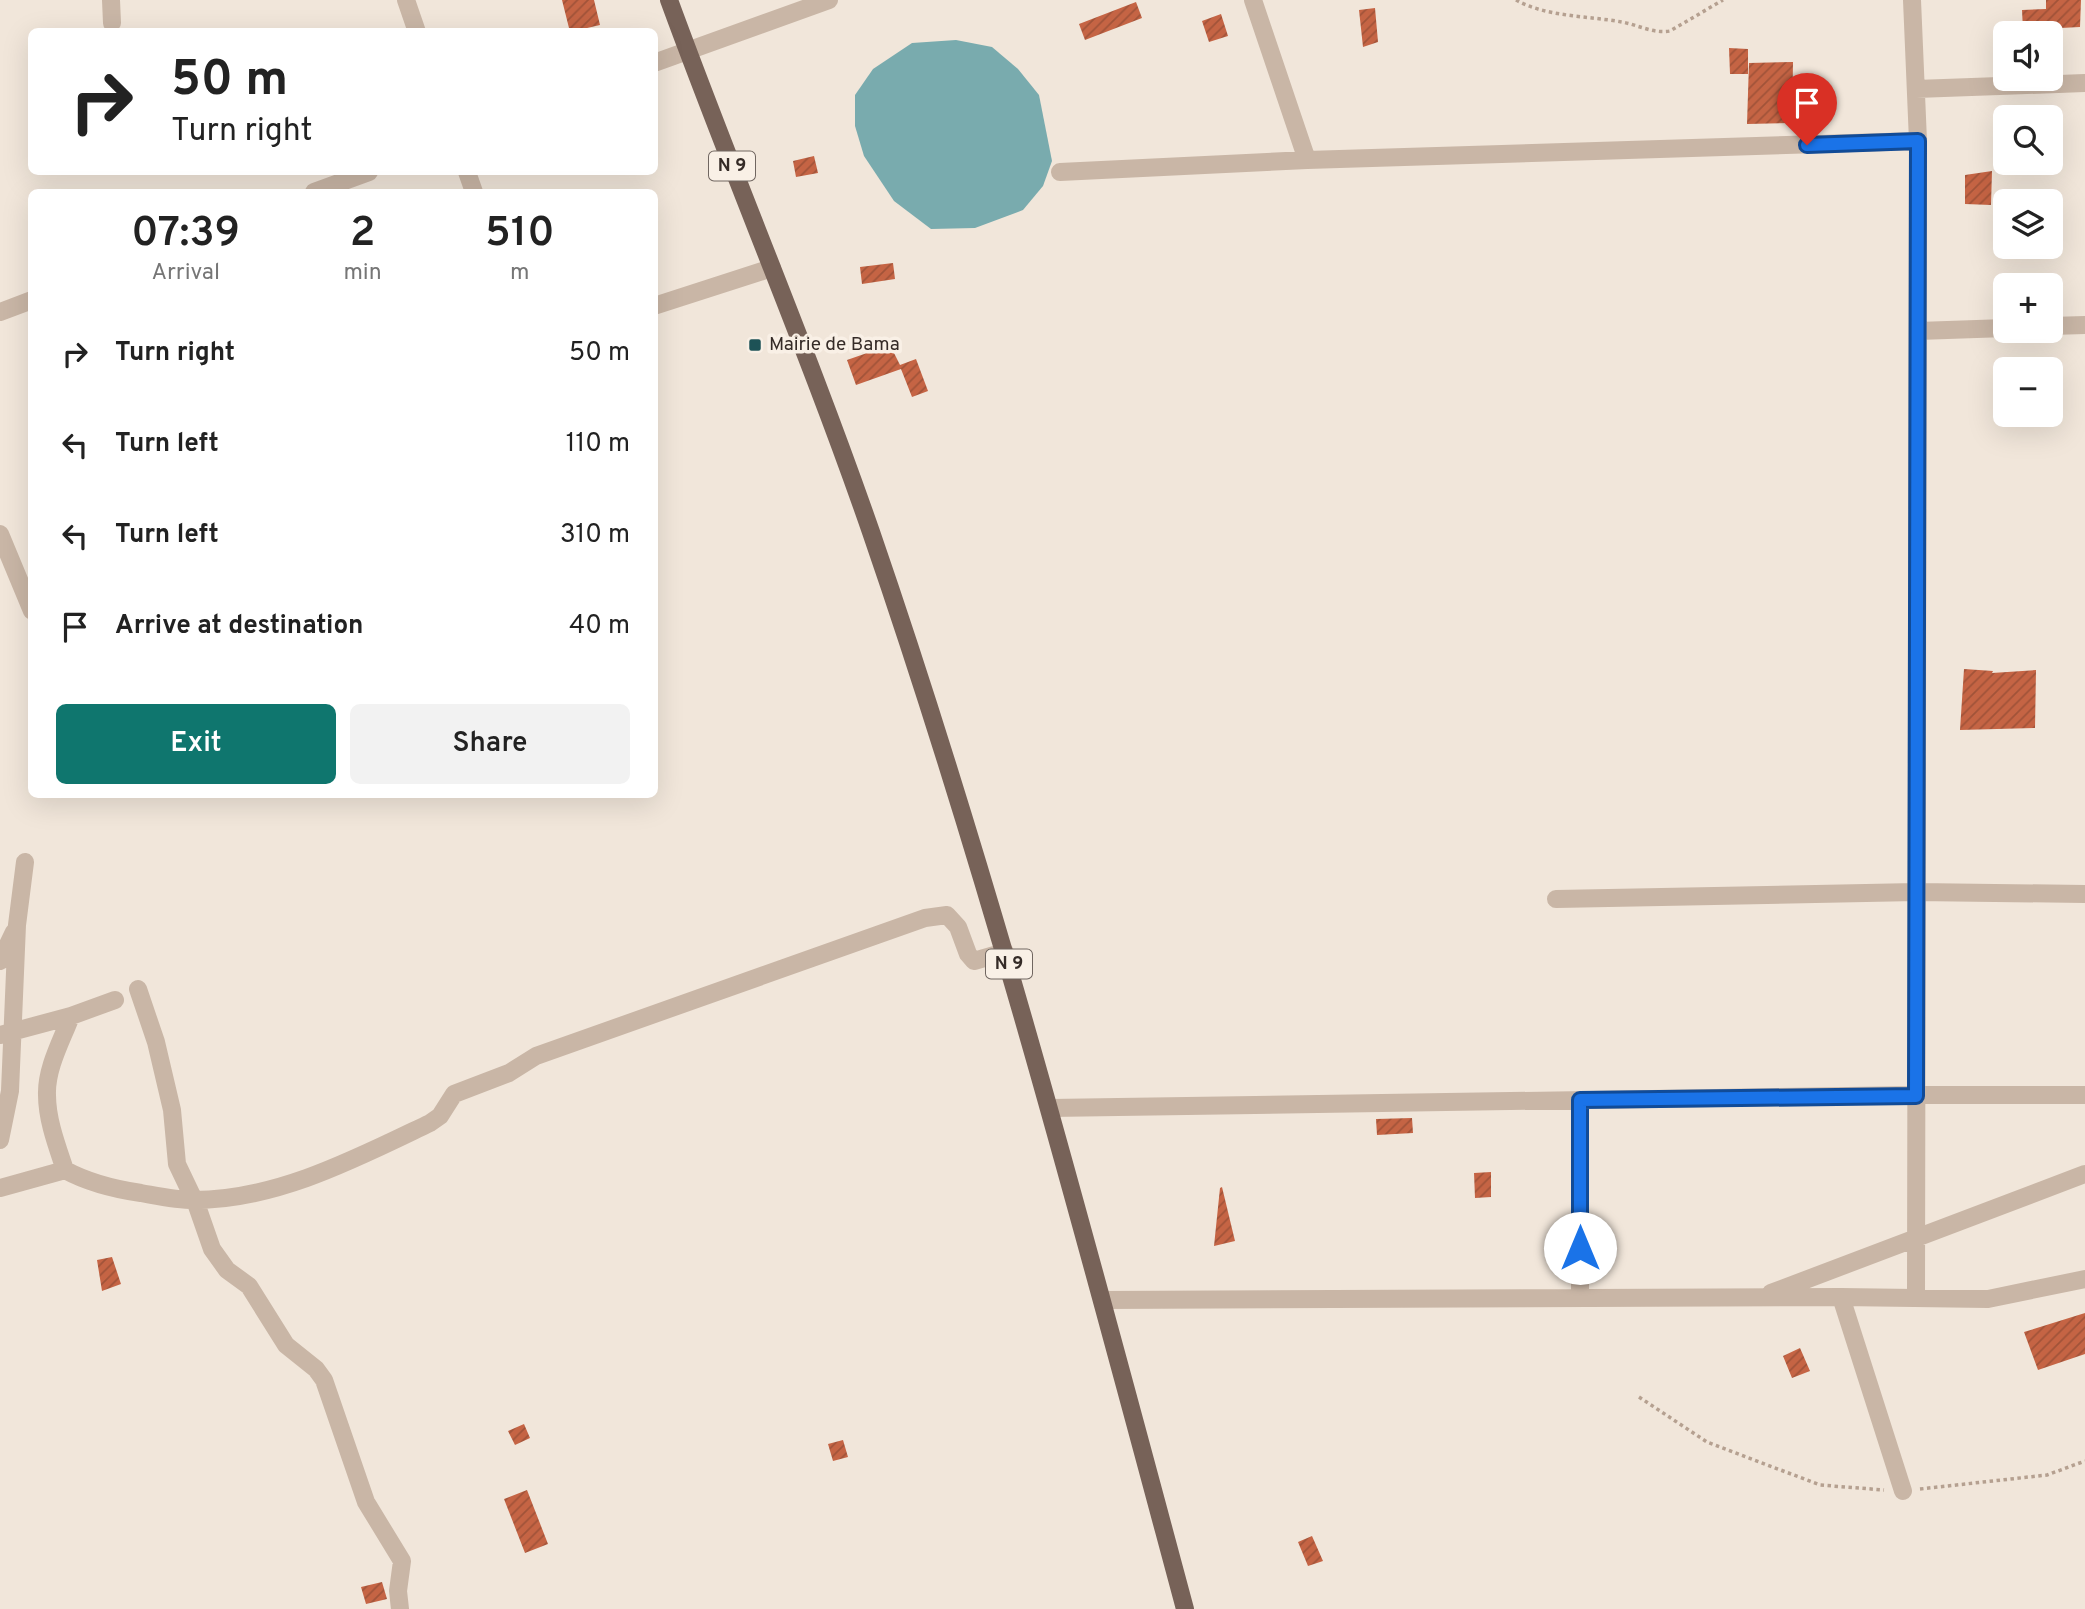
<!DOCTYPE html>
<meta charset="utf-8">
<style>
:root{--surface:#fff;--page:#f2f2f2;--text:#222;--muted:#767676;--accent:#0f766e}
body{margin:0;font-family:Overpass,sans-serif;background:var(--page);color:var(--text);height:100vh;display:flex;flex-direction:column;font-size:26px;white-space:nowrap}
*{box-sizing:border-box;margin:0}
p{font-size:23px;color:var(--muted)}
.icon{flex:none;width:38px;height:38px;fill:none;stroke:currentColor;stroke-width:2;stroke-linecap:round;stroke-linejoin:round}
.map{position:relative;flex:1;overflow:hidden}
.details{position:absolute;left:28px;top:189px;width:630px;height:609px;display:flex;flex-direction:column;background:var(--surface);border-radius:10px;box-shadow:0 7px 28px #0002}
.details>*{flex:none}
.banner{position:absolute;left:28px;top:28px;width:630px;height:147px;border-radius:10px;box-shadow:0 7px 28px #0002;background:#fff;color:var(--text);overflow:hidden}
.tools{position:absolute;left:1993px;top:21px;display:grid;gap:14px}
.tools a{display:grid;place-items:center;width:70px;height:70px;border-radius:10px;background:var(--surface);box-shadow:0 7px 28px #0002;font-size:35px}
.pin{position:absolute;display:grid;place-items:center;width:60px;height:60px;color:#fff;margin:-72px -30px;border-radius:50% 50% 50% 0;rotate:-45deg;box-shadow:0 0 7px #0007}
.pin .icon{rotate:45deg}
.me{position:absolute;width:77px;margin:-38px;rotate:0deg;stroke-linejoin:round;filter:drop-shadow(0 0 5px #0008)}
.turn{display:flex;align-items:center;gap:24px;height:147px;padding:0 28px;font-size:32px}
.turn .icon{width:91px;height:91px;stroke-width:2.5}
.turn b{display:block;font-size:49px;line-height:60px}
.eta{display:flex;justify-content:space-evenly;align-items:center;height:119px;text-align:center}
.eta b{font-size:42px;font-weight:600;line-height:49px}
.cta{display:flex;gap:14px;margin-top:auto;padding:14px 28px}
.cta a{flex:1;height:80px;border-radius:10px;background:var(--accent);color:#fff;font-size:28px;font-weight:600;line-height:80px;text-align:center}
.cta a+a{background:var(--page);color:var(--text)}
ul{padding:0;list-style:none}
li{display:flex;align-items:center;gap:21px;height:91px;padding:0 28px}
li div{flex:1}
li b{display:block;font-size:26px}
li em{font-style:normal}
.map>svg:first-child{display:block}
</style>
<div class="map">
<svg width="2085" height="1609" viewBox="0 0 2085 1609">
<defs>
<pattern id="building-hatch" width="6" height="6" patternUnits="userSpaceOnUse" patternTransform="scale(1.75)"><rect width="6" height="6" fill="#c56444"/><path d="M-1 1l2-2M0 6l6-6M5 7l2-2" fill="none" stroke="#a15339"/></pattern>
</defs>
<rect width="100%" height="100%" fill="#f1e6da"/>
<path fill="#79abae" d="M956,40L992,47L1018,69L1039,95L1052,161L1043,186L1023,210L975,228L931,229L894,201L864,156L855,126V95L873,69L912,43Z"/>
<path fill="url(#building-hatch)" d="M562,0H594L600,25L570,32Z
M2046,0H2081L2080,27L2023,30L2022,10L2046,9Z
M1136,2L1142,18L1085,40L1079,24Z
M1375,8L1378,42L1363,47L1359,10Z
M1221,14L1228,36L1209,42L1202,21Z
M1729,48L1748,49V74H1730Z
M1793,62L1792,123L1747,124L1749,63Z
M814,156L818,173L796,177L793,161Z
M1992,171L1991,205L1965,204V175Z
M893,263L895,279L862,284L860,267Z
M890,345L900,365L916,359L928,391L912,397L901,369L856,385L847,360Z
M1964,669L1993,671L1992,673L2036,670L2035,728L1960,730Z
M1412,1118L1413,1133L1377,1135L1376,1119Z
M1491,1172V1197L1475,1198L1474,1173Z
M1222,1187L1235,1241L1214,1246L1220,1188Z
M112,1257L121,1284L102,1291L97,1260Z
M2085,1313V1354L2038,1370L2024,1332Z
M1800,1348L1810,1371L1792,1378L1783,1356Z
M524,1424L530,1438L515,1445L508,1431Z
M843,1440L848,1457L833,1461L828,1444Z
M527,1490L548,1544L525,1553L504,1499Z
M1312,1536L1323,1561L1308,1566L1298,1542Z
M382,1582L387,1599L366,1604L361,1587Z"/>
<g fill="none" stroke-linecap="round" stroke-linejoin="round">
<path stroke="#b5a090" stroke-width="3.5" stroke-dasharray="3.5 3.5" stroke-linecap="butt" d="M1516,0C1546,17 1589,16 1622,22C1638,25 1654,34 1670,31L1723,0
M1639,1397L1707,1442L1820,1485L1884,1490
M1920,1489L2047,1475L2085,1461"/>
<path stroke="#c9b6a6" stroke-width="18" d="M111,0L112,23
M406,0L417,32
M1253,0L1307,160
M1912,0L1918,141L1916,1297
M654,63L829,0
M1916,89L2085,83
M467,172L474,192
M1060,172L1307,160L1918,141
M314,192L369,172
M654,306L772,268
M0,312L32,300
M2051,326L2085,325
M1918,331L2006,328
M0,534L32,611
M1556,899L1916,892L2085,894
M0,961L14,932
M138,989L156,1042L172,1110L177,1164L197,1206L212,1249L227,1270L249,1286L286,1345L316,1369L324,1380L366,1502L402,1561L398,1591L400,1609
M0,1035L71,1016L115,1000
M1050,1108L1916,1095H2085
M0,1140L10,1091L17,925L25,862
M65,1170C89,1183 113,1189 141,1193C158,1196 176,1200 194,1200C277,1200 357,1158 430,1123L440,1116L454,1094L509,1073L536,1056L925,918L947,915L958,927L968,954L974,961L1005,952
M0,1188L65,1170C57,1146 47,1120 47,1095C46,1068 62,1040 71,1016
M1771,1293L2085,1174
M1841,1297L1903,1491
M1580,1298V1100
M1102,1300L1841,1297L1988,1299L2085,1279"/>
<path stroke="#776258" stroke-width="18" d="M669,0C734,178 809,353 871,532C993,886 1088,1248 1185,1609"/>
</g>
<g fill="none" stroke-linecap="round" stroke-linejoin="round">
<defs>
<path id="route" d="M1580,1248V1100L1916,1096L1918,141L1807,145"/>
</defs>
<use href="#route" stroke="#114b97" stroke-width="18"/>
<use href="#route" stroke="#1a73e8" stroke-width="12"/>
</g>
<rect fill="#1d5256" stroke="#f9f0e6" stroke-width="2.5" x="748" y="338" width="14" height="14" rx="3.5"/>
<g text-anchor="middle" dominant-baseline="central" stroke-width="7" stroke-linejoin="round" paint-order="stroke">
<g fill="#f9f0e6" stroke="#706660" stroke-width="2">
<rect x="709" y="151.5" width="46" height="29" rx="5"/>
<rect x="986" y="949.5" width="46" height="29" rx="5"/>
</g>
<g font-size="18" font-weight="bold" fill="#352b27">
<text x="732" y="166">N 9</text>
<text x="1009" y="964">N 9</text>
</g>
<g font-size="19" fill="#352b27" stroke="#f9f0e6" text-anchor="start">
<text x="769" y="345">Mairie de Bama</text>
</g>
</g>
</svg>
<div class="tools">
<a><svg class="icon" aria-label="sound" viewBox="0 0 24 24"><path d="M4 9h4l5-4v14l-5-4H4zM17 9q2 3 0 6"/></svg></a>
<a><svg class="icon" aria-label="search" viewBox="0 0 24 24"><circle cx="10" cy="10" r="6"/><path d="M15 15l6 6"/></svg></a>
<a><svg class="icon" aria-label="layers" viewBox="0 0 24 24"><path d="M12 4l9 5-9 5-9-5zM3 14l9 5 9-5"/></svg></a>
<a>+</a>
<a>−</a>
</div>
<div class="pin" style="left:1807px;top:145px;background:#d93025"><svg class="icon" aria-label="arrive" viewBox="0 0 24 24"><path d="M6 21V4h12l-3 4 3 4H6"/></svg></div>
<svg class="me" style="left:1580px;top:1248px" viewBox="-20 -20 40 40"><circle r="19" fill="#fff"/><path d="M0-13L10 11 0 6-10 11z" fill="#1a73e8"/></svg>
<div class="banner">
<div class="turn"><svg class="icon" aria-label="right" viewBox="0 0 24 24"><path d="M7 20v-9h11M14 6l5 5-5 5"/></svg><div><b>50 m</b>Turn right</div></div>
</div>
<section class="details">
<div class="eta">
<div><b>07:39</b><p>Arrival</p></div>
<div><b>2</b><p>min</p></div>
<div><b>510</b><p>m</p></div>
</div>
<ul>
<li><svg class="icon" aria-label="right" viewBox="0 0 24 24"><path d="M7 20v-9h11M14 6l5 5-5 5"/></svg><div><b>Turn right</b></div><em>50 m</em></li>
<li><svg class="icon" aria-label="left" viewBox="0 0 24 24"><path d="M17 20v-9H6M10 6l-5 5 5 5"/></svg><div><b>Turn left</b></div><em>110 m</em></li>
<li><svg class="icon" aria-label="left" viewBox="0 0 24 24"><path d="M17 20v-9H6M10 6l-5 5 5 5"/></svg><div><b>Turn left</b></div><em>310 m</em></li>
<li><svg class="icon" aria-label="arrive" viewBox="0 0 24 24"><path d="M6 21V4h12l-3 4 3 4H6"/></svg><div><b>Arrive at destination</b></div><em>40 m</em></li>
</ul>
<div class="cta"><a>Exit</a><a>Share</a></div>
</section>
</div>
